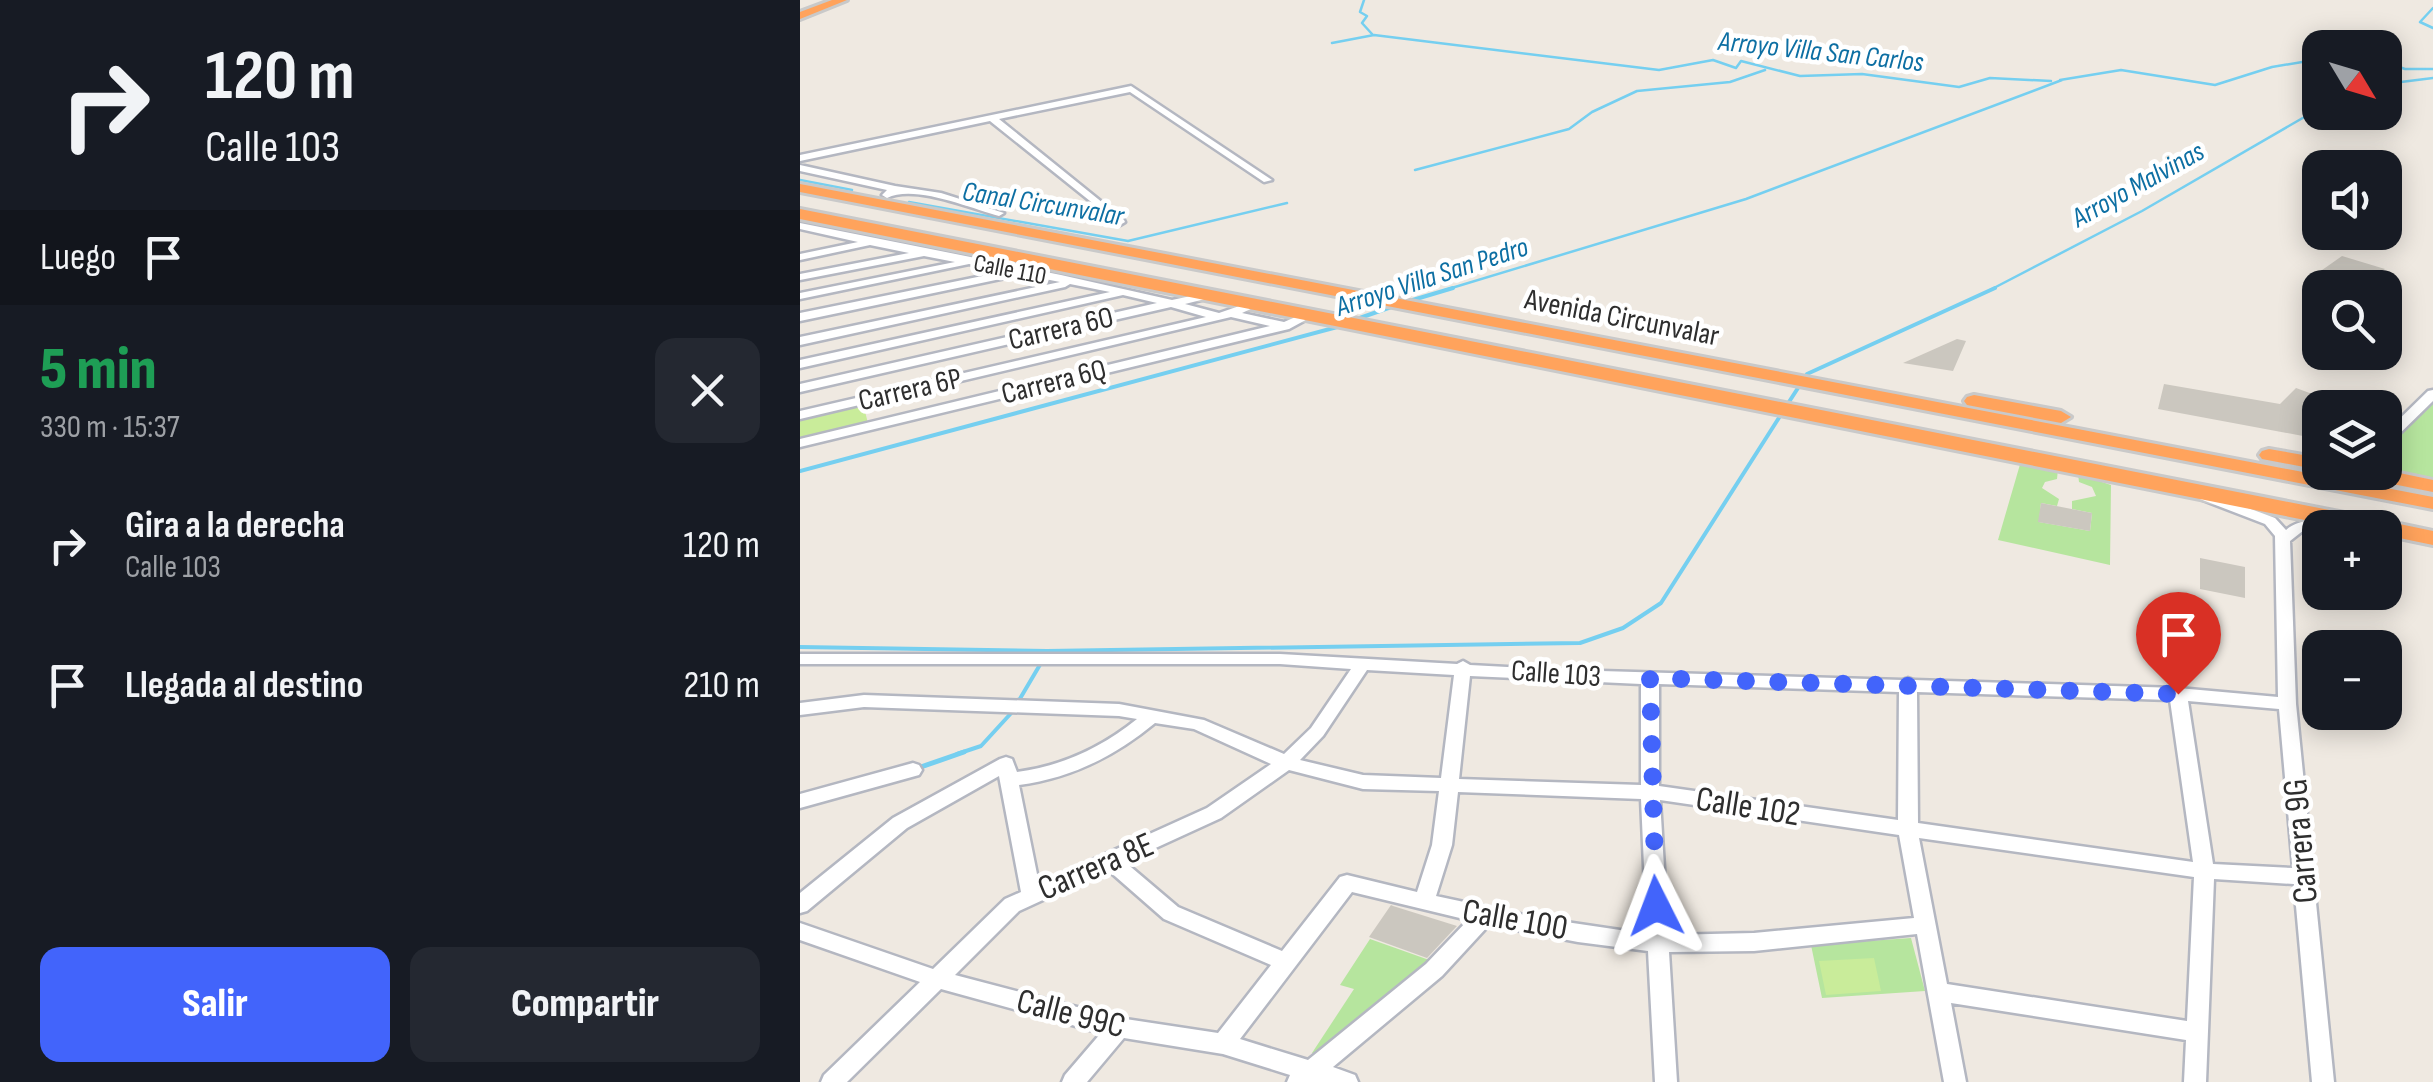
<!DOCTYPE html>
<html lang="es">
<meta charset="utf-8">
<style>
:root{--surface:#171b24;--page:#242831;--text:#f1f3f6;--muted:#9ea1a6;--accent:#4264fb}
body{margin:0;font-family:"Sofia Sans Condensed",sans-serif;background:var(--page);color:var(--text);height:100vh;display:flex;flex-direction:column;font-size:38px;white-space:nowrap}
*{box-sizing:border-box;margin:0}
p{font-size:32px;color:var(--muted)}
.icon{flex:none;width:55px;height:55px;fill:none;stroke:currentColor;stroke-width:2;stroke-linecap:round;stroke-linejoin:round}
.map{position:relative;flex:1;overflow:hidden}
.panel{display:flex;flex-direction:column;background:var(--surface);width:800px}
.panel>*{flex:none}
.guide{background:#171b24;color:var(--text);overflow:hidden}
.needle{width:65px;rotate:128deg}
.buttons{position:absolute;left:1502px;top:30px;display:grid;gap:20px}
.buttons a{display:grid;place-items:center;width:100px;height:100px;border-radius:20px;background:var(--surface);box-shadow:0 5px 25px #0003;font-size:50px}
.pin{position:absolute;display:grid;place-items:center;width:85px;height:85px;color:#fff;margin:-102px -42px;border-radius:50% 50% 50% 0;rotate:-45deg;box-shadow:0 0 10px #0007}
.pin .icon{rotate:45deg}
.me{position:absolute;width:110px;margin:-55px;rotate:357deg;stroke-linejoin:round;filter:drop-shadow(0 0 8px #0008)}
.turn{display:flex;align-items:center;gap:35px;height:210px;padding:0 40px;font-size:45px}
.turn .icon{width:130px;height:130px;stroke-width:2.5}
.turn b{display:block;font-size:70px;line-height:85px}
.then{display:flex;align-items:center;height:95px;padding:0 40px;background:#0003;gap:20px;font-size:38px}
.round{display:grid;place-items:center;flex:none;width:105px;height:105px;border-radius:20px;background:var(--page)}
.summary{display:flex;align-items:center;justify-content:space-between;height:170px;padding:0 40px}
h1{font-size:60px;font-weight:800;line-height:75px;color:#1e9e55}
.cta{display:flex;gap:20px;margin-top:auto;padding:20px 40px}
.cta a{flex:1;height:115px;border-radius:20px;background:var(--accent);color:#fff;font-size:40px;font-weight:800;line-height:115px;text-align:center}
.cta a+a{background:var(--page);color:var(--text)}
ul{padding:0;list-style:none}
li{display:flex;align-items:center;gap:30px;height:140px;padding:0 40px}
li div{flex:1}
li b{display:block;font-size:38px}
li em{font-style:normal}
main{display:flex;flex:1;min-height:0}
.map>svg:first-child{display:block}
</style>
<main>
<section class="panel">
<div class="guide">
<div class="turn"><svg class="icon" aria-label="right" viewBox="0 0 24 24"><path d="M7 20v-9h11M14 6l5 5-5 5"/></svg><div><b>120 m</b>Calle 103</div></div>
<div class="then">Luego<svg class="icon" aria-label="arrive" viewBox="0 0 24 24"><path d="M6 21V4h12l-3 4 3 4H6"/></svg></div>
</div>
<div class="summary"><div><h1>5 min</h1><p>330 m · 15:37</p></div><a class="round"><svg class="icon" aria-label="close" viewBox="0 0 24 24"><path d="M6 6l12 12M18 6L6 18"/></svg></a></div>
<ul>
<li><svg class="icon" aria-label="right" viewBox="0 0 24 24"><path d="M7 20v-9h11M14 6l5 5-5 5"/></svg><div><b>Gira a la derecha</b><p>Calle 103</p></div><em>120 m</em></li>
<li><svg class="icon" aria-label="arrive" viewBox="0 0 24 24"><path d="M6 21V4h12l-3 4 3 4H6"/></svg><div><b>Llegada al destino</b></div><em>210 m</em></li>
</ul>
<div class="cta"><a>Salir</a><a>Compartir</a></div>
</section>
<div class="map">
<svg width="1633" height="1082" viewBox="0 0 1633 1082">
<rect width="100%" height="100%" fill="#efe9e1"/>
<path fill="#b6e59e" d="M1633,402V480L1585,472V448Z
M1221,461L1258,469L1257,479L1245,482L1242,488L1259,499L1257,506L1241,503L1239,522L1290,531L1292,513L1272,509V501L1296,496L1292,487L1279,482L1278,474L1311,485L1310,565L1198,540Z
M1111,938L1125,991L1022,998L1011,945Z
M570,939L632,961L520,1056L512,1053L554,989L540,985Z"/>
<path fill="#c9ec9a" d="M63,404L68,423L0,439V419Z
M1074,958L1081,991L1026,995L1019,961Z"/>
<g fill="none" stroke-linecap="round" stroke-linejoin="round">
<path stroke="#75cff0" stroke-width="2.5" d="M564,0L560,12L567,16L562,23L572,34
M1633,8L1620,22L1633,28
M532,43L574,35L859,70L913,60L936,68L941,61L1000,76L1062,74L1159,87L1190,78L1251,81
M1585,62L1605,69H1633
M1260,80L1321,70L1415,85L1472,67L1520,59
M1585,84L1633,78
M615,170L769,129L792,112L837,91L930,82L965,70
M0,180L52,190
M109,202L328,241L487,203
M645,290L946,199L1262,80
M1190,290L1342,211L1520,108"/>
<path stroke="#75cff0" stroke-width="4" d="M606,302L653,288
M554,320L597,305
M987,405L1007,374L1195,288
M0,471L541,326
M0,647L247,651L780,643L823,628L861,603L982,413
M218,702L241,663
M157,754L181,746L214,710"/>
<path stroke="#75cff0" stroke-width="5" d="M118,768L164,752"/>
</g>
<path fill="#cbc7bf" d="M1542,256L1585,269L1561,288L1515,275Z
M1157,339L1166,341L1153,371L1103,363Z
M1364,384L1480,404L1496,388L1545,406L1520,408V421L1503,436L1358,409Z
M1241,503L1292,513L1290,531L1238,522Z
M1400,558L1445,567V598L1400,589Z
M591,905L593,906L657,926L627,958L569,937Z"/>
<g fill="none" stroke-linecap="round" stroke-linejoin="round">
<defs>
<path id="minor" d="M331,86L472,180L464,182L330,92L199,119L324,220L325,222L320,225L190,121L0,161V155Z
M0,165L95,186L141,193L204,213L199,216C170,208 114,184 87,198L82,195L87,190L0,171Z
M0,223L261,275L372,300L405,293L409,294V298L385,304L419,313L451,302L455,303V307L442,313L484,322L507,312L513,316L489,329L0,447V439L470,326L431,317L0,419V411L406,317L371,307L0,392V384L357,303L323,295L0,368V360L310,292L270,284L265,287L0,345V337L260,282L215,273L214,276L210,277L0,321V313L207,271L169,264L0,299V293L155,262L124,256L0,280V274L109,253L70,245L0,260V254L58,242L0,229Z
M1633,390V401L1590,443L1585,444V433L1628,391Z
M1405,492L1475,518L1486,530C1499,519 1518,518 1533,528H1520V532L1504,530L1490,541L1496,704L1534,1082H1512L1494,884L1414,879L1406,1082H1384L1386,1040L1151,1003L1166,1082H1144L1117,934L954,951L869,952L877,1082H855L848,951L778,942L689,925L642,976L533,1067L555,1075L558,1082H487L490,1075L423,1054L324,1038L287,1082H262L265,1075L301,1033L141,989L47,1082H21L24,1075L120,982L0,940V923L133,969L205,899L221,892L199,776L107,828L7,911L0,913V893L93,818L200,759L206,757L212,759L217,772C262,766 301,748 337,719L319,716L64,707L0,715V703L64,695L319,704L404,720L484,754L511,728L551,669L480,664H0V654H480L657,664L663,661L670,665L767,670L1102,680L1108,678L1114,680L1378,688L1478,697L1475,536L1465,524L1400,499L1398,496ZM567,670L654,675L641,778L563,775L500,760L523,736ZM670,676L841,684V785L659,779ZM859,684L1099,692L1098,820L859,786ZM1117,692L1370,700L1393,862L1118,823ZM1388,701L1479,709L1493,868L1413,864ZM355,723L394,729L471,764L407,808L239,884L219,785C272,778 315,756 355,723ZM489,770L563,789L639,791L632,845L617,892L547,875L540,877L482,951L378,907L325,862L421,818ZM658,792L841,799L847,934L739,918L636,896L652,845ZM860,800L1099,835L1114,918L954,933L868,935ZM1119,838L1394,877L1387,1021L1147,984ZM308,870L364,919L471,965L418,1033L319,1018L155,975L219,911ZM552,892L668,920L626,964L508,1060L440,1039Z
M113,763L119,765L122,770L119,775L0,808V794Z"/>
<path id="highway" d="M32,0H47L0,19V12Z
M0,184L1633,497V509L0,192Z
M0,209L1585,521L1633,531V545L1585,535V528H1545L0,219Z
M1174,395L1261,411L1271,417L1261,423L1167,405L1164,401L1167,397Z
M1469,449L1520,458V470L1462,459L1459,455L1462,451Z
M1585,470L1633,480V492L1562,478L1552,472Z"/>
</defs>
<use href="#minor" stroke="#b4b7c1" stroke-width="5"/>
<use href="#highway" stroke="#c9c9c9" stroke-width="6"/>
<use href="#minor" fill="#fff" fill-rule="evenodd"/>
<use href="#highway" fill="#ffa35c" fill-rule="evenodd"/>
</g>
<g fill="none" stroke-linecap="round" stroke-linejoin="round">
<path stroke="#4264fb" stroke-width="18" stroke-dasharray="0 32.4" d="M856,906L850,678L1378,694"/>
</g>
<g text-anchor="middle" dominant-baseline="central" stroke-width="9" stroke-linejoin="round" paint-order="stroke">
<g font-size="25" fill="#2e2e2e" stroke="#fff">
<text transform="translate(210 270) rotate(11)">Calle 110</text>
</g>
<g font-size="28" font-style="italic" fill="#0d6fa3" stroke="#fff">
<text transform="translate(1021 52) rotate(6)">Arroyo Villa San Carlos</text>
<text transform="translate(1338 185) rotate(-29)">Arroyo Malvinas</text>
<text transform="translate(243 204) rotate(9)">Canal Circunvalar</text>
<text transform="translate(632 277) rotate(-18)">Arroyo Villa San Pedro</text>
</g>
<g font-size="30" fill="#2e2e2e" stroke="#fff">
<text transform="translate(822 318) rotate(11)">Avenida Circunvalar</text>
<text transform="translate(261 329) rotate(-13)">Carrera 6O</text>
<text transform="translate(254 382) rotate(-14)">Carrera 6Q</text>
<text transform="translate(110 390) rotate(-13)">Carrera 6P</text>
<text transform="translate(756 674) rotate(4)">Calle 103</text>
</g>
<g font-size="35" fill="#2e2e2e" stroke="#fff">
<text transform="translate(948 807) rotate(9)">Calle 102</text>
<text transform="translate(1501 841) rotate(-95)">Carrera 9G</text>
<text transform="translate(296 867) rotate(-23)">Carrera 8E</text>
<text transform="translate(715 920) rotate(10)">Calle 100</text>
<text transform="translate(271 1014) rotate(14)">Calle 99C</text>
</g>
</g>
</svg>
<div class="buttons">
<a><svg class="needle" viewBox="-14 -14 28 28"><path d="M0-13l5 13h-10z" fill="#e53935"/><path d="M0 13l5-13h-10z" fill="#9ea1a6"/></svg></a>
<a><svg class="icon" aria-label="sound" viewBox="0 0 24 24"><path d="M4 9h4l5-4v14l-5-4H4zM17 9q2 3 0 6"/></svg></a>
<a><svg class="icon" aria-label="search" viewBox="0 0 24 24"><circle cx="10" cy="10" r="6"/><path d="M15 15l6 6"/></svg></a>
<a><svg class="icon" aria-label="layers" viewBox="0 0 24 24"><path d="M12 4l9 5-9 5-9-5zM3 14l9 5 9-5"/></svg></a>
<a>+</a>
<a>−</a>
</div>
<div class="pin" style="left:1378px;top:694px;background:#d93025"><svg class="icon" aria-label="arrive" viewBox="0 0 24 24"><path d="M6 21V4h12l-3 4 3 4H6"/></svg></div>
<svg class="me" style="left:856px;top:906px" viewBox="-20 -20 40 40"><path d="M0-17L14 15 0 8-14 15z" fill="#4264fb" stroke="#fff" stroke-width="4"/></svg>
</div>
</main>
